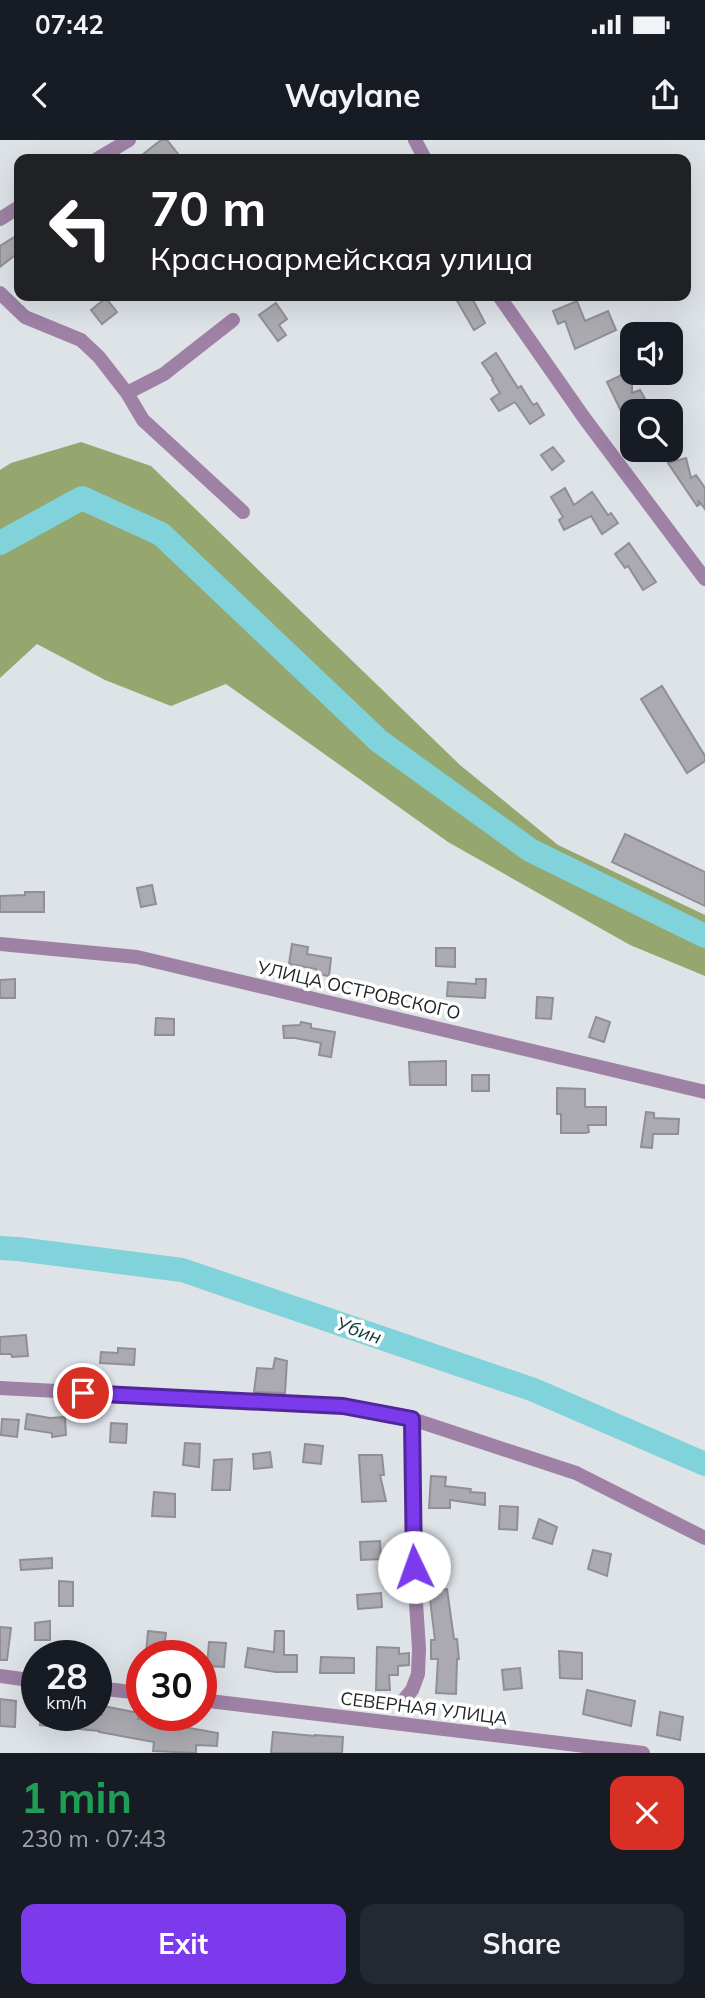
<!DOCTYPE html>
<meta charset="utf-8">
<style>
:root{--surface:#171b24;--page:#242831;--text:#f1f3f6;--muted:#9ea1a6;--accent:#7c3aed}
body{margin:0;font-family:Mulish,sans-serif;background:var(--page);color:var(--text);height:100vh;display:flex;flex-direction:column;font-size:26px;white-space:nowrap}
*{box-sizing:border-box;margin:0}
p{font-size:23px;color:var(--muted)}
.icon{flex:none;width:38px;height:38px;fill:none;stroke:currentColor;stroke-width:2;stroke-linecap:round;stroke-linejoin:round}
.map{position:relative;height:1613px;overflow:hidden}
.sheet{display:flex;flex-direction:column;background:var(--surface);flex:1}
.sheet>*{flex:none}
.top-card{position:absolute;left:14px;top:14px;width:677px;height:147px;border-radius:14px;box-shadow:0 7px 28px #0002;background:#202124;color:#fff;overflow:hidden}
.fabs{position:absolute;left:620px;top:182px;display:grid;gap:14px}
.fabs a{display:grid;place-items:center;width:63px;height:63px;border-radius:14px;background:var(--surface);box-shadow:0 7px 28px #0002;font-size:35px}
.speed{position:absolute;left:21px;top:1500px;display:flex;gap:14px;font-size:35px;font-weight:700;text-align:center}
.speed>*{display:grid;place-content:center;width:91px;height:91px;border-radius:50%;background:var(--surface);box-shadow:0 7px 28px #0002;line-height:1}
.speed small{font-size:18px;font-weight:400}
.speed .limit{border:10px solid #d22;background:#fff;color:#111}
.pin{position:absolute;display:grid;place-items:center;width:60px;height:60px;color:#fff;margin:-30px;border:4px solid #fff;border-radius:50%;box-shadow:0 2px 7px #0007}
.me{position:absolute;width:77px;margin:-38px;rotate:357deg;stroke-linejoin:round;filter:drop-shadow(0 0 5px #0008)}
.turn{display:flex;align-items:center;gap:24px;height:147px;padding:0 21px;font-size:32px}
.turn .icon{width:91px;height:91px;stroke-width:2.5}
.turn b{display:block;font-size:49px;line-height:60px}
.round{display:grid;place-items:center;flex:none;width:74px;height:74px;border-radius:14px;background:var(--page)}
.headline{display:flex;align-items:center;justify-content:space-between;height:119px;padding:0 21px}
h1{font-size:42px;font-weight:700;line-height:52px;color:#1e9e55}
.button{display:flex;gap:14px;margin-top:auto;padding:14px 21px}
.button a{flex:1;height:80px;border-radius:14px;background:var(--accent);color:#fff;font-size:28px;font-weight:700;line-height:80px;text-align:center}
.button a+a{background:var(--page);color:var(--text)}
.status{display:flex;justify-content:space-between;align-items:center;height:49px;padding:0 35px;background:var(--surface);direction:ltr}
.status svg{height:19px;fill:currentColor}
header{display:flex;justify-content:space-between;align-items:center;height:91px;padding:0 21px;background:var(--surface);font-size:32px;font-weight:700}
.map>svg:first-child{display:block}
</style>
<div class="status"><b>07:42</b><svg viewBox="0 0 49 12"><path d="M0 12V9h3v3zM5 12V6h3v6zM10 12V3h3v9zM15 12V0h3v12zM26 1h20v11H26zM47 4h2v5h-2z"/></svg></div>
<header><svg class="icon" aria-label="back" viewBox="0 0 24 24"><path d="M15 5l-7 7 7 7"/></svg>Waylane<svg class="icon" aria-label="share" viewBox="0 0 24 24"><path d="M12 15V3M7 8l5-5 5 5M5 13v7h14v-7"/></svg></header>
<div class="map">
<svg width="705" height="1613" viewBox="0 0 705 1613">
<rect width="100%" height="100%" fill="#dee3e8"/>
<path fill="#95a76e" d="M81,302L151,326L460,625L558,705L705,775V836L630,805L448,702L226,544L171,566L105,540L37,504L0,538V330L11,323Z"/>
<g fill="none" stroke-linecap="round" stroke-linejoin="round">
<path stroke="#80d2db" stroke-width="24" d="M0,403L82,358L161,394L379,601L530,710L705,796
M0,1108L18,1109L182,1130L534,1250L705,1324"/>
</g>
<path fill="#aaaab0" stroke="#908f96" stroke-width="2" d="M161,0H167L182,19H137Z
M19,94V112L0,127V106Z
M462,156H471L485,183L474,190L456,159Z
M106,158L117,172L102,184L91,170Z
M577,161L585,181L608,171L616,190L575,209L565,181L558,184L553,171Z
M276,163L287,179L279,185L286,195L278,201L259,175Z
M496,213L518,248L521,246L533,265L537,263L544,275L530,284L515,262L499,271L491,259L500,253L492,240L493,239L482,223Z
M632,230V253L640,250L652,271H621L607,242Z
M553,307L564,321L552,330L541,315Z
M686,318L691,338L696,335L705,348V369L698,360L699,365L697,366L668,323Z
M565,348L574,365L592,352L608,375L611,373L618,383L602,394L591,376L564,390L559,380L563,377L551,357Z
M629,403L656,442L643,450L628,426L625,428L615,414Z
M662,546L705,616V621L687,633L641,559Z
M625,694L705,732V766L612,722Z
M152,745L156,764L141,767L137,748Z
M25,752H44V772H0V756L25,755Z
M292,804L308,807L307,814L331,818L329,836L316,834V829L289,824Z
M436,808H455V827L436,826Z
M15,839V858H0V840Z
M476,839H486L485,858L447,856L448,842L476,844Z
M537,857L553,858L551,879L536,878Z
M596,877L610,882L604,902L589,897Z
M156,878L174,879V895H155Z
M301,882L311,884V888L335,892L331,917L319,915L321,903L295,898H284L283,886L300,885Z
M446,921V945H410L409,922Z
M472,935H489V951H472Z
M557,948L585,949V967H606V985H588L589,992L586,993H561V974H557Z
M646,972L654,973V978L679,979L678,994H653L652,1008L641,1007Z
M26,1195L28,1216L12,1217L11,1214H0V1197Z
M118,1208L135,1209L134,1225L100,1223L101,1212L118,1213Z
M275,1218L287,1221L285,1253L254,1252L257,1228L273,1229Z
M27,1274L50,1278L65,1277L66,1295L52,1297V1293L25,1289Z
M2,1279L19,1280L17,1297L1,1295Z
M111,1283L127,1284L126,1303L110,1302Z
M185,1303L200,1304L199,1327L183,1325Z
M305,1304L323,1306L321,1324L303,1322Z
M270,1312L272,1327L254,1329L253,1314Z
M359,1315H382L384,1335H380L386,1361L362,1362Z
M232,1319L230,1350H212L214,1320Z
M431,1336L446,1337L445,1346L471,1349L470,1352L485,1353V1365L450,1360V1368H429Z
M154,1352L175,1354V1377L152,1376Z
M500,1366L518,1367L517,1390L499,1389Z
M539,1379L557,1387L552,1404L533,1398Z
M380,1401L381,1419L361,1420L360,1402Z
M593,1410L611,1414L607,1436L588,1429Z
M52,1418V1428L21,1430L20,1420Z
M59,1441L73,1442V1466H59Z
M447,1449L454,1499H457L459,1519H457L456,1554L436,1553L438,1519H431V1500H435L429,1451Z
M381,1453L382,1467L358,1469L357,1455Z
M50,1481V1500H35V1483Z
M0,1487L11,1488L7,1520H0Z
M148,1491L166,1493L163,1515L146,1513Z
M275,1491H284V1515H297V1532H276L245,1527L248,1508L274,1512Z
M209,1502L226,1503L224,1527L207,1526Z
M377,1507L399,1508V1514L409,1513V1525L398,1526V1535H389L390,1550H376Z
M559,1511L582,1513V1539L560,1538Z
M321,1517L354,1518V1533H320Z
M520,1528L522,1548L504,1550L502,1530Z
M587,1550L635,1561L631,1586L583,1574Z
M0,1559L16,1561L15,1587L0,1586Z
M103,1566L139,1573L138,1579L218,1593L217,1606L196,1605V1613L153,1611L154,1602L99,1592V1591L40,1585L41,1575H102Z
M660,1572L683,1577L680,1600L657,1595Z
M273,1592L315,1596V1595L343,1597L342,1613H271Z"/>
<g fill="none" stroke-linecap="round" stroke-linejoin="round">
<path stroke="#9e81a5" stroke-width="14" d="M415,0L425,19
M97,19L129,0
M0,79L19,67
M0,153L25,177L81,200L99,217L127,253L143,280L243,372
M499,156L585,279L705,439
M127,253L164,234L233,180
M0,804L137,817L705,952
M0,1248L343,1266L412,1279L576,1333L705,1398
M0,1536L37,1541
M96,1548L142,1553
M201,1560L643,1613
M402,1562L412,1550L418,1534L419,1509L412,1400V1279"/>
</g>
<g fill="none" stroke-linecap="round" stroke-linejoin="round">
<defs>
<path id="route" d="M83,1253L343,1266L412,1279L414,1427"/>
</defs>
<use href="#route" stroke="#51269a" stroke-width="18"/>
<use href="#route" stroke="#7c3aed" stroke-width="12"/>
</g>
<g text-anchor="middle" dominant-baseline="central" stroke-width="7" stroke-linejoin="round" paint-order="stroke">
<g font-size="18" fill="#222426" stroke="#fff">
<text transform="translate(359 850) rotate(13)">УЛИЦА ОСТРОВСКОГО</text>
<text transform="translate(424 1568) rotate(7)">СЕВЕРНАЯ УЛИЦА</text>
</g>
<g font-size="19" font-style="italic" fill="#113a3d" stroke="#fff">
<text transform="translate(359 1190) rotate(19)">Убин</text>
</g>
</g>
</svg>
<div class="fabs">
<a><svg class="icon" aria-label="sound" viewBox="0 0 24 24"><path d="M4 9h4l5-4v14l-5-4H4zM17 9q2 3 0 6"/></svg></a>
<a><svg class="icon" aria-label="search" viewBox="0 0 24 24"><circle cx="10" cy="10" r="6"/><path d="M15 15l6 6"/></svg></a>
</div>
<div class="speed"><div>28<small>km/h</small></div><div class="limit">30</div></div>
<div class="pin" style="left:83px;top:1253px;background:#d93025"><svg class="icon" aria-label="arrive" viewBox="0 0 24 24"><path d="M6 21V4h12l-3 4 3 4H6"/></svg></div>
<svg class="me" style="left:414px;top:1427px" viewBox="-20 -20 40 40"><circle r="19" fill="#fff"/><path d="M0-13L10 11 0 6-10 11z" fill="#7c3aed"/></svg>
<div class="top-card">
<div class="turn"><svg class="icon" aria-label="left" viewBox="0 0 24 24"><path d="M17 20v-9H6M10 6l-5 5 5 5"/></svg><div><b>70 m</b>Красноармейская улица</div></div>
</div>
</div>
<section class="sheet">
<div class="headline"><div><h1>1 min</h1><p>230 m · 07:43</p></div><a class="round" style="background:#d93025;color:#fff"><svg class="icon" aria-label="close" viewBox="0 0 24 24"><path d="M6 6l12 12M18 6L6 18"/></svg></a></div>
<div class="button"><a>Exit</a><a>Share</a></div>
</section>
